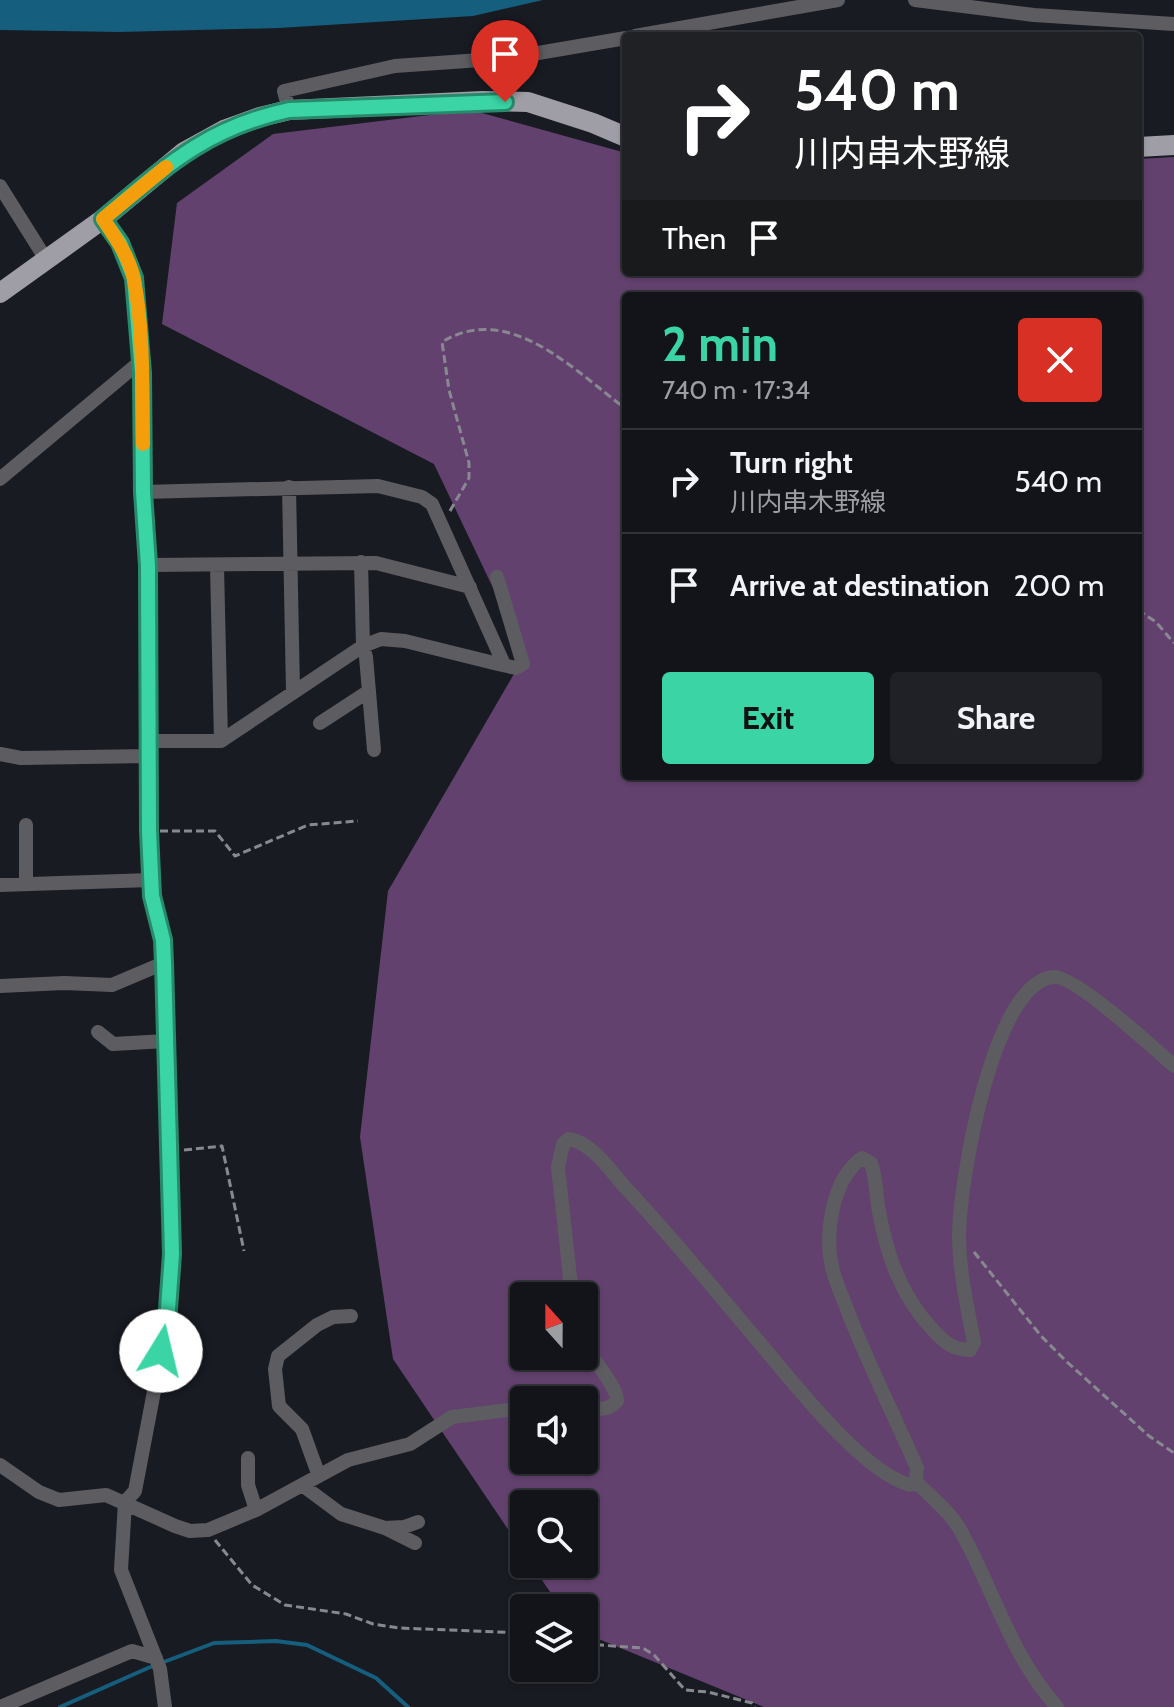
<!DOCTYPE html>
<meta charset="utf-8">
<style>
:root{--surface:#13141a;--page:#202127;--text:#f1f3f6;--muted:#9d9ea2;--line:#323339;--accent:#3ad4a5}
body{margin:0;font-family:Cabin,"Noto Sans JP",sans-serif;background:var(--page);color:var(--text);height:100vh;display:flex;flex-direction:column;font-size:30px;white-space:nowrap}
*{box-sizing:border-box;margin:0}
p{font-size:26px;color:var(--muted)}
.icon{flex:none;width:44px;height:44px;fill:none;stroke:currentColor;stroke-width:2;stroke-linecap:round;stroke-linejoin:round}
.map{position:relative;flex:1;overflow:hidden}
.sheet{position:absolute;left:622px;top:292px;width:520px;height:488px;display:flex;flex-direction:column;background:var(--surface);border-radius:8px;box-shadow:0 2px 6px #0004,0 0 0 2px var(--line)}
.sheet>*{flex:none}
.hud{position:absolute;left:622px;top:32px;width:520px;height:244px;border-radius:8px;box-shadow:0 2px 6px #0004,0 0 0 2px var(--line);background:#202124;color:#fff;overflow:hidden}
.needle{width:52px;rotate:339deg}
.fabs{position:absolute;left:510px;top:1282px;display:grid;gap:16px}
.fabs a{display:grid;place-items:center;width:88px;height:88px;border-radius:8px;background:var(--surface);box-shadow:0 2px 6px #0004,0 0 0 2px var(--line);font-size:40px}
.pin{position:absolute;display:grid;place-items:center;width:68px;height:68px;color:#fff;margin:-82px -34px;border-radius:50% 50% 50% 0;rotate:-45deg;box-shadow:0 0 8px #0007}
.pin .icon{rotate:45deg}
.me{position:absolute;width:88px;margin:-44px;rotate:9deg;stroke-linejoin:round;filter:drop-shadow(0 0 6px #0008)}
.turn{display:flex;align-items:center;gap:28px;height:168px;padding:0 40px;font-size:36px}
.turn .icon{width:104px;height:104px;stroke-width:2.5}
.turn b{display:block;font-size:56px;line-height:68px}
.then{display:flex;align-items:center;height:76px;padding:0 40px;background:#0003;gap:16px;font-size:30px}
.round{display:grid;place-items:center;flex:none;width:84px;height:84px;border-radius:8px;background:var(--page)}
.overview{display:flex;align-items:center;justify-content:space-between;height:136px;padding:0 40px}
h1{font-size:48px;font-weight:800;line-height:60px;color:var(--accent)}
.cta{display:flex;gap:16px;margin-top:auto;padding:16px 40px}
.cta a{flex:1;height:92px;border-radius:8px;background:var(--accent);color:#111;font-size:32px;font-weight:800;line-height:92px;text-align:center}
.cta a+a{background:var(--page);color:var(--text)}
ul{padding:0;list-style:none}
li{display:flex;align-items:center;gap:24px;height:104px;padding:0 40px;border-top:2px solid var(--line)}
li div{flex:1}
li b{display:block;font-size:30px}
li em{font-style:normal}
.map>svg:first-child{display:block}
</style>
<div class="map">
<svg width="1174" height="1707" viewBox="0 0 1174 1707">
<rect width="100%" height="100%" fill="#191b23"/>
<path fill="#63416e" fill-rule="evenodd" d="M471,110L626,153V272H1138V159L1174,157V1707H764L584,1633V1608H561L531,1564H584V1504H524V1553L393,1359L360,1137L388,891L525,655L434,464L162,324L177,203L273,134ZM626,296H1138V776H626ZM524,1296H584V1356H524ZM524,1400H584V1460H524Z"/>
<path fill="#165e7d" d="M0,0H543L473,16L279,28L119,32L0,30Z"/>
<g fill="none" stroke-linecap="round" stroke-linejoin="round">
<path stroke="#165e7d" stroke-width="4" d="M60,1707L148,1668L214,1643L276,1641L307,1645L376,1678L408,1707"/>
<path stroke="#888990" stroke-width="3" stroke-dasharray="8 4" stroke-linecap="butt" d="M450,511L469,478V463L449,390L442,342C509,301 575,371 626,409
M1138,610L1156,622L1174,643
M160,831H215L235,856L308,825L358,821
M184,1150L222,1146L244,1251
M974,1252L1041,1336L1067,1362L1149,1436L1174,1453
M215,1540L252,1585L285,1605L346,1614L373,1624L399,1628L524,1633
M584,1644L643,1648L654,1655L685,1690L708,1692L752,1703L755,1707"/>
<path stroke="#5d5c60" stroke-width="14" d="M915,0L1034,15L1174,24
M635,36L838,0
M289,110L284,91L395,66L509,58L626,38
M0,186L47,261
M103,219L120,243L134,278L142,373L143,492L148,565L149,831L152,896L163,940L164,963L172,1254L167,1323L135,1491L125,1502L121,1570L160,1669L165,1707
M0,479L141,361
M289,487L293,691
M143,492L378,486L422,497L432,504L502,660L498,664L405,641L381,639L363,646L221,741H148
M361,562L363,646L366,657L374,750
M148,565L376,563L470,587
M217,566L221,741
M497,577L523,664L516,668L498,664
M320,723L369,691
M0,754L21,758L149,756
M26,825V884
M0,885L151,880
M0,986L64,983L112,985L164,963
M98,1032L113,1044L166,1041
M572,1296L558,1167L563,1144L569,1139C592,1143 609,1169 624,1186C673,1238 718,1294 764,1348C796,1386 863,1472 910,1485L916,1482
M584,1343C592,1360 617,1385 617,1401C607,1412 597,1409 584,1406
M248,1458V1485L256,1510
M0,1465L39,1492L59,1500L106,1495L175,1526L190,1531L208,1530L256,1510L348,1460L410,1444L452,1417L524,1408
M319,1476L302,1429L279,1406L275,1369L278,1356L317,1325L333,1317L351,1316
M302,1485L341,1514L385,1528L415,1543
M385,1528L404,1527L418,1522
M0,1707L132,1651L156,1658
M1057,1707C1010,1655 993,1587 959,1528C949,1511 930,1496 916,1482L917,1468C895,1417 870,1368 850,1317C845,1302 837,1287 833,1271C824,1237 831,1180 862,1158L871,1163C876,1177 876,1192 878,1206C886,1253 900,1295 933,1330C944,1342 953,1350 970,1350L974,1342C967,1306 959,1270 959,1234C960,1182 992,984 1053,977C1073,974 1155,1049 1174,1066"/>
<path stroke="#9f9da5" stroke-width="20" d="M1138,147L1174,145
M0,293L103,219L184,152L224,130L260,117L289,110L483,101L528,102L593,123L626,137"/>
</g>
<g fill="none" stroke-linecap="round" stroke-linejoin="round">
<defs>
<path id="route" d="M161,1351L167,1323L172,1254L164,963L163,940L152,896L149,831L148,565L143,492L142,373L134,278L120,243L103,219C166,166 206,128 289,110L505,102"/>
</defs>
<use href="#route" stroke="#268a6b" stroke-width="20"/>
<use href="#route" stroke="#3ad4a5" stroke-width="14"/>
<path stroke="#f59e0b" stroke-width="14" d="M143,444C142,393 144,330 134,280C130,258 115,237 103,219L166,167"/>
</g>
</svg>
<div class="fabs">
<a><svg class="needle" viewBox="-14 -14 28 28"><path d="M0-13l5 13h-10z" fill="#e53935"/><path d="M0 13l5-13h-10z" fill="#9d9ea2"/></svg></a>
<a><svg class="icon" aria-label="sound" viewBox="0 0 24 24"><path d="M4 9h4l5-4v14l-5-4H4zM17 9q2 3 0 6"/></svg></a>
<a><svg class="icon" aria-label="search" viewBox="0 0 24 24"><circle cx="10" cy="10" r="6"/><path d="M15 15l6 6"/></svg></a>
<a><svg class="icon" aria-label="layers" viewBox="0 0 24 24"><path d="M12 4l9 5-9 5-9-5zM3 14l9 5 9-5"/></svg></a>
</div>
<div class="pin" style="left:505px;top:102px;background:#d93025"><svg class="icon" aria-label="arrive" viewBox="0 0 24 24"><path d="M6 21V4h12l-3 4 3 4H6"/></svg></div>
<svg class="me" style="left:161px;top:1351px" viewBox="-20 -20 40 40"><circle r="19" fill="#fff"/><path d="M0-13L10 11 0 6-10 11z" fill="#3ad4a5"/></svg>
<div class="hud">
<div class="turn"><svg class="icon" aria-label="right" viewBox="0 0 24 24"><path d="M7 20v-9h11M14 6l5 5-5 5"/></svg><div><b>540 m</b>川内串木野線</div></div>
<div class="then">Then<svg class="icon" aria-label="arrive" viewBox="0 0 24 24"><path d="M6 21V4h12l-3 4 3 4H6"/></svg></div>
</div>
<section class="sheet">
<div class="overview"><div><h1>2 min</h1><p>740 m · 17:34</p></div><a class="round" style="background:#d93025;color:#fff"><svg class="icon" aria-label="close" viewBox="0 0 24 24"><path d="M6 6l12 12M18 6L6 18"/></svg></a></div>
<ul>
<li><svg class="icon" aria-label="right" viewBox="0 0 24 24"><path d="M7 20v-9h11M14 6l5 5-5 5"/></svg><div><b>Turn right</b><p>川内串木野線</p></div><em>540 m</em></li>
<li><svg class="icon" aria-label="arrive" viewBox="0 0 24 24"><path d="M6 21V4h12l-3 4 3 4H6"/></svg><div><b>Arrive at destination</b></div><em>200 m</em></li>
</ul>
<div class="cta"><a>Exit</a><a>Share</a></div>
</section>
</div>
